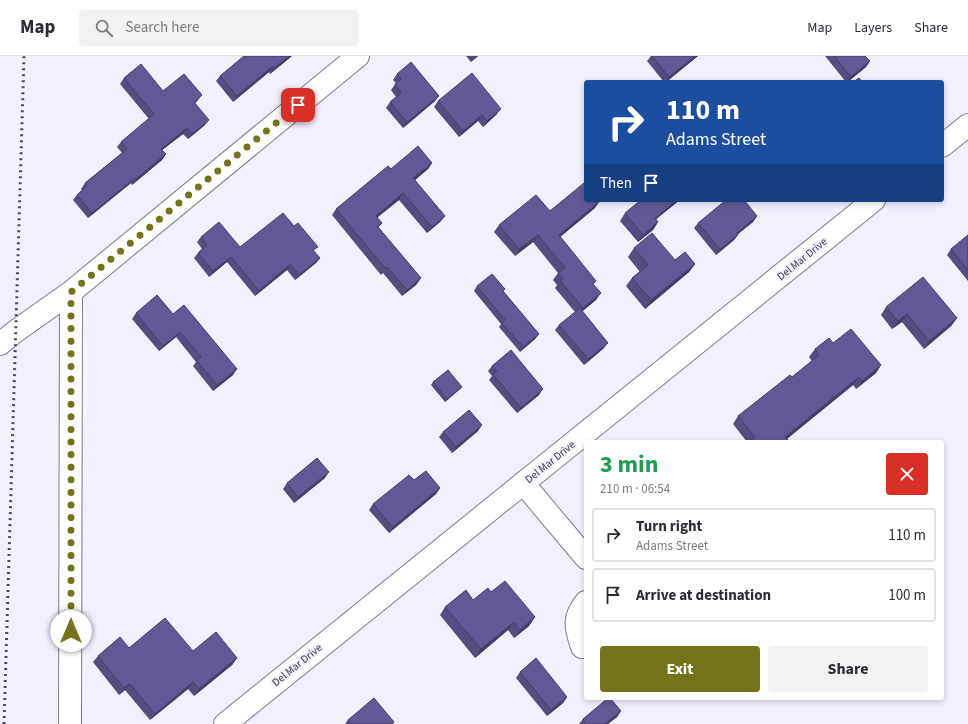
<!DOCTYPE html>
<meta charset="utf-8">
<style>
:root{--surface:#fff;--page:#f2f2f3;--text:#2b2b33;--muted:#7c7c81;--line:#e1e1e2;--accent:#737419}
body{margin:0;font-family:"Source Sans 3",sans-serif;background:var(--page);color:var(--text);height:100vh;display:flex;flex-direction:column;font-size:15px;white-space:nowrap}
*{box-sizing:border-box;margin:0}
p{font-size:13px;color:var(--muted)}
.icon{flex:none;width:22px;height:22px;fill:none;stroke:currentColor;stroke-width:2;stroke-linecap:round;stroke-linejoin:round}
.map{position:relative;flex:1;overflow:hidden}
.drawer{position:absolute;left:584px;top:384px;width:360px;height:260px;display:flex;flex-direction:column;background:var(--surface);border-radius:4px;box-shadow:0 2px 6px #0003}
.drawer>*{flex:none}
.guide{position:absolute;left:584px;top:24px;width:360px;height:122px;border-radius:4px;box-shadow:0 2px 6px #0003;background:#1a4fa0;color:#fff;overflow:hidden}
.pin{position:absolute;display:grid;place-items:center;width:34px;height:34px;color:#fff;margin:-17px;border-radius:8px;box-shadow:0 2px 6px #0006}
.me{position:absolute;width:44px;margin:-22px;rotate:0deg;stroke-linejoin:round;filter:drop-shadow(0 0 3px #0008)}
.turn{display:flex;align-items:center;gap:14px;height:84px;padding:0 16px;font-size:18px}
.turn .icon{width:52px;height:52px;stroke-width:2.5}
.turn b{display:block;font-size:28px;line-height:34px}
.then{display:flex;align-items:center;height:38px;padding:0 16px;background:#0003;gap:8px;font-size:15px}
.round{display:grid;place-items:center;flex:none;width:42px;height:42px;border-radius:4px;background:var(--page)}
.headline{display:flex;align-items:center;justify-content:space-between;height:68px;padding:0 16px}
h1{font-size:24px;font-weight:700;line-height:30px;color:#1e9e55}
.cta{display:flex;gap:8px;margin-top:auto;padding:8px 16px}
.cta a{flex:1;height:46px;border-radius:4px;background:var(--accent);color:#fff;font-size:16px;font-weight:700;line-height:46px;text-align:center}
.cta a+a{background:var(--page);color:var(--text)}
ul{padding:0;list-style:none}
li{display:flex;align-items:center;gap:12px;height:54px;margin:0 8px 6px;padding:0 8px;border:2px solid var(--line);border-radius:4px}
li div{flex:1}
li b{display:block;font-size:15px}
li em{font-style:normal}
header{display:flex;align-items:center;gap:24px;box-sizing:border-box;height:56px;padding:0 20px;background:var(--surface);border-bottom:1px solid var(--line)}
header strong{font-size:19px}
nav{display:flex;gap:22px;margin-inline-start:auto;font-size:14px}
.search{width:280px;height:36px;background:var(--page);display:flex;align-items:center;gap:10px;box-sizing:border-box;padding:0 14px;border-radius:4px;color:var(--muted);font-size:15px}
.map>svg:first-child{display:block}
</style>
<header>
<strong>Map</strong>
<div class="search"><svg class="icon" aria-label="search" viewBox="0 0 24 24"><circle cx="10" cy="10" r="6"/><path d="M15 15l6 6"/></svg>Search here</div>
<nav><a>Map</a><a>Layers</a><a>Share</a></nav>
</header>
<div class="map">
<svg width="968" height="668" viewBox="0 0 968 668">
<rect width="100%" height="100%" fill="#f1f0ff"/>
<g fill="none" stroke-linecap="round" stroke-linejoin="round">
<defs>
<path id="minor" d="M942,90L968,69
M0,288L16,275L71,236L358,0
M523,427L586,502
M582,591C576,572 572,563 586,546
M70,668L71,236
M225,668L874,144"/>
</defs>
<use href="#minor" stroke="#7d7c89" stroke-width="24"/>
<use href="#minor" stroke="#fff" stroke-width="22"/>
<path stroke="#4c4b52" stroke-width="3" stroke-dasharray="2 4" stroke-linecap="butt" d="M4,668L24,0"/>
</g>
<path fill="#554c82" d="M244,0H292L270,18L269,16L233,46L216,25L220,20Z
M466,0H478L471,6Z
M651,0H698L666,26H664L647,5Z
M825,0H865L870,5L866,11L848,26H846Z
M397,18L435,45L403,72L386,52L390,46L396,41L391,34L396,27L393,24Z
M124,22L163,35L198,44L195,47L205,69L188,83L183,78L162,94L166,98L162,104L132,129L131,127L88,162L73,144L77,139L82,134L81,133L85,127L122,97L117,91L121,86L149,63L120,28Z
M438,45L497,58L483,71L478,65L459,81L434,51Z
M432,107L428,113L415,124L445,160L440,166L427,177L399,144L377,162L379,172L421,222L416,229L402,240L383,217L381,219L332,159L336,153L391,113Z
M595,152L560,181L594,229L596,244L582,255L604,292L584,309L555,274L559,269L575,256L555,232L557,229L553,224L558,217L533,186L515,200L494,176L499,169L550,155Z
M625,157L656,164L658,166L653,174L638,186L620,165Z
M757,160L753,166L738,178L734,184L716,199L694,172L698,167Z
M968,179V225L947,199L951,193Z
M201,181L240,191L314,196L320,202L316,207L295,224L287,214L255,240L227,206L209,221L194,202L198,197L202,193L197,186Z
M634,192L675,204L695,208L689,216L645,253L626,230L632,222L640,216L628,201Z
M477,230L505,233L503,235L539,278L535,283L520,296L499,271L501,268L474,235Z
M886,251L957,262L951,270L924,293L902,266L892,273L881,259Z
M136,257L173,258L233,319L213,335L193,310L196,306L176,281L159,295L132,263Z
M833,287L881,309L876,317L856,333L853,329L787,383L790,386H747L733,368L738,360L792,321L812,305L809,301L815,293Z
M492,310L539,339L517,357L489,324L492,320L488,315Z
M433,326L462,331L460,333L445,346L431,329Z
M478,375L452,397L439,381L443,376Z
M325,422L294,447L283,433L287,427Z
M414,424L440,432L436,438L389,477L369,454L373,448Z
M491,536L535,561L529,570L514,582L508,574L475,602L440,559L445,551L473,544Z
M129,592L193,595L237,602L232,609L194,640L188,633L150,664L125,634L119,639L93,606L98,600Z
M520,616L567,641L563,647L547,660L516,622Z
M621,655L617,661L608,668H579L583,663Z
M348,664L394,666L393,668H345Z"/>
<path fill="#453e6a" d="M289,0H292L270,18L274,12Z
M475,0H478L471,6Z
M695,0H698L666,26L669,21Z
M870,5L866,11L847,26L851,21Z
M273,10L269,16L233,46L237,40Z
M202,39L198,44L190,51L194,46Z
M439,40L435,45L403,72L407,66Z
M501,53L497,58L483,71L487,65Z
M482,59L478,65L459,81L463,75Z
M209,64L205,69L188,83L192,78Z
M187,72L183,78L157,98L161,93Z
M166,98L162,104L132,129L136,123Z
M432,107L428,113L409,129L413,122Z
M135,122L131,127L88,162L92,157Z
M403,137L399,144L371,166L376,160Z
M677,144H680L649,169L655,162Z
M600,145L595,152L554,186L559,179Z
M445,160L440,166L427,177L432,171Z
M757,160L753,166L733,182L737,177Z
M658,166L653,174L638,186L643,179Z
M538,179L533,186L515,200L519,193Z
M738,179L734,184L716,199L720,193Z
M231,201L227,206L209,221L213,215Z
M320,202L316,207L295,224L299,219Z
M290,208L287,214L255,240L259,235Z
M695,208L689,216L645,253L651,244Z
M421,222L416,229L402,240L407,234Z
M601,237L596,244L578,259L583,252Z
M907,258L902,266L892,273L898,265Z
M957,262L951,270L924,293L929,285Z
M180,276L176,281L159,295L163,290Z
M539,278L535,283L520,296L523,291Z
M608,287L604,292L584,309L588,303Z
M881,309L876,317L856,333L862,325Z
M237,313L233,319L213,335L217,329Z
M859,321L853,329L783,386L785,381Z
M462,331L460,333L445,346L447,343Z
M543,333L539,339L517,357L521,352Z
M482,369L478,375L452,397L456,391Z
M329,416L325,422L294,447L298,441Z
M440,432L436,438L389,477L393,471Z
M535,561L529,570L514,582L520,574Z
M514,566L508,574L475,602L481,593Z
M237,602L232,609L194,640L199,633Z
M193,626L188,633L150,664L155,658Z
M130,628L125,634L119,639L124,632Z
M567,641L563,647L547,660L551,654Z
M621,655L617,661L608,668H605Z"/>
<path fill="#635897" stroke="#453e6a" d="M244,0H289L274,12L273,10L237,40L220,20Z
M652,0H695L669,21Z
M834,0H865L870,5L851,21Z
M411,6L439,40L407,66L390,46L401,37L395,28L401,23L397,18Z
M141,8L163,35L184,18L202,39L194,46L209,64L192,78L187,72L161,93L166,98L136,123L135,122L92,157L77,139L87,130L85,127L127,93L121,86L154,58L124,22Z
M472,17L501,53L487,65L482,59L463,75L438,45Z
M859,22L862,26H853Z
M418,90L432,107L413,122L445,160L432,171L403,137L376,160L382,167L378,171L421,222L407,234L387,211L385,212L336,153L388,110L391,113Z
M584,127L586,129V144H599L600,145L559,179L596,225L593,228L601,237L583,252L560,225L563,223L558,217L565,212L538,179L519,193L499,169L536,139L550,155Z
M641,144H677L655,162L658,166L643,179L625,157Z
M726,144H744L757,160L737,177L738,179L720,193L698,167Z
M283,157L294,170L298,167L318,191L313,194L320,202L299,219L290,208L259,235L231,201L213,215L198,197L207,189L201,181L219,166L240,191Z
M652,177L675,204L685,196L695,208L651,244L632,222L648,209L634,192Z
M968,179V214L951,193Z
M492,218L505,233L503,235L539,278L523,291L502,267L505,264L477,230Z
M923,221L957,262L929,285L907,258L898,265L886,251Z
M157,239L173,258L184,249L237,313L217,329L197,305L201,301L180,276L163,290L136,257Z
M580,252L608,287L588,303L559,269Z
M851,273L881,309L862,325L859,321L785,381L790,386H752L751,384L755,381L738,360L790,319L792,321L819,299L815,293L829,282L833,287Z
M511,294L543,333L521,352L493,318L497,315L492,310Z
M448,314L462,331L447,343L433,326Z
M469,354L482,369L456,391L443,376Z
M317,402L329,416L298,441L287,427Z
M426,415L440,432L393,471L373,448L409,419L414,424Z
M505,525L535,561L520,574L514,566L481,593L445,551L466,534L473,544L488,532L491,536Z
M165,562L193,595L216,576L237,602L199,633L193,626L155,658L130,628L124,632L98,600L120,581L129,592Z
M536,602L567,641L551,654L520,616Z
M374,642L394,666L392,668H351L348,664Z
M608,642H610L621,655L605,668H587L583,663Z"/>
<g fill="none" stroke-linecap="round" stroke-linejoin="round">
<path stroke="#737419" stroke-width="7" stroke-dasharray="0 12.6" d="M71,575V236L298,49"/>
</g>
<g text-anchor="middle" dominant-baseline="central" stroke-width="4" stroke-linejoin="round" paint-order="stroke">
<g font-size="11" fill="#38373d" stroke="#f1f0ff">
<text transform="translate(802 203) rotate(-39)">Del Mar Drive</text>
<text transform="translate(550 406) rotate(-39)">Del Mar Drive</text>
<text transform="translate(297 609) rotate(-39)">Del Mar Drive</text>
</g>
</g>
</svg>
<div class="pin" style="left:298px;top:49px;background:#d93025"><svg class="icon" aria-label="arrive" viewBox="0 0 24 24"><path d="M6 21V4h12l-3 4 3 4H6"/></svg></div>
<svg class="me" style="left:71px;top:575px" viewBox="-20 -20 40 40"><circle r="19" fill="#fff"/><path d="M0-13L10 11 0 6-10 11z" fill="#737419"/></svg>
<div class="guide">
<div class="turn"><svg class="icon" aria-label="right" viewBox="0 0 24 24"><path d="M7 20v-9h11M14 6l5 5-5 5"/></svg><div><b>110 m</b>Adams Street</div></div>
<div class="then">Then<svg class="icon" aria-label="arrive" viewBox="0 0 24 24"><path d="M6 21V4h12l-3 4 3 4H6"/></svg></div>
</div>
<section class="drawer">
<div class="headline"><div><h1>3 min</h1><p>210 m · 06:54</p></div><a class="round" style="background:#d93025;color:#fff"><svg class="icon" aria-label="close" viewBox="0 0 24 24"><path d="M6 6l12 12M18 6L6 18"/></svg></a></div>
<ul>
<li><svg class="icon" aria-label="right" viewBox="0 0 24 24"><path d="M7 20v-9h11M14 6l5 5-5 5"/></svg><div><b>Turn right</b><p>Adams Street</p></div><em>110 m</em></li>
<li><svg class="icon" aria-label="arrive" viewBox="0 0 24 24"><path d="M6 21V4h12l-3 4 3 4H6"/></svg><div><b>Arrive at destination</b></div><em>100 m</em></li>
</ul>
<div class="cta"><a>Exit</a><a>Share</a></div>
</section>
</div>
